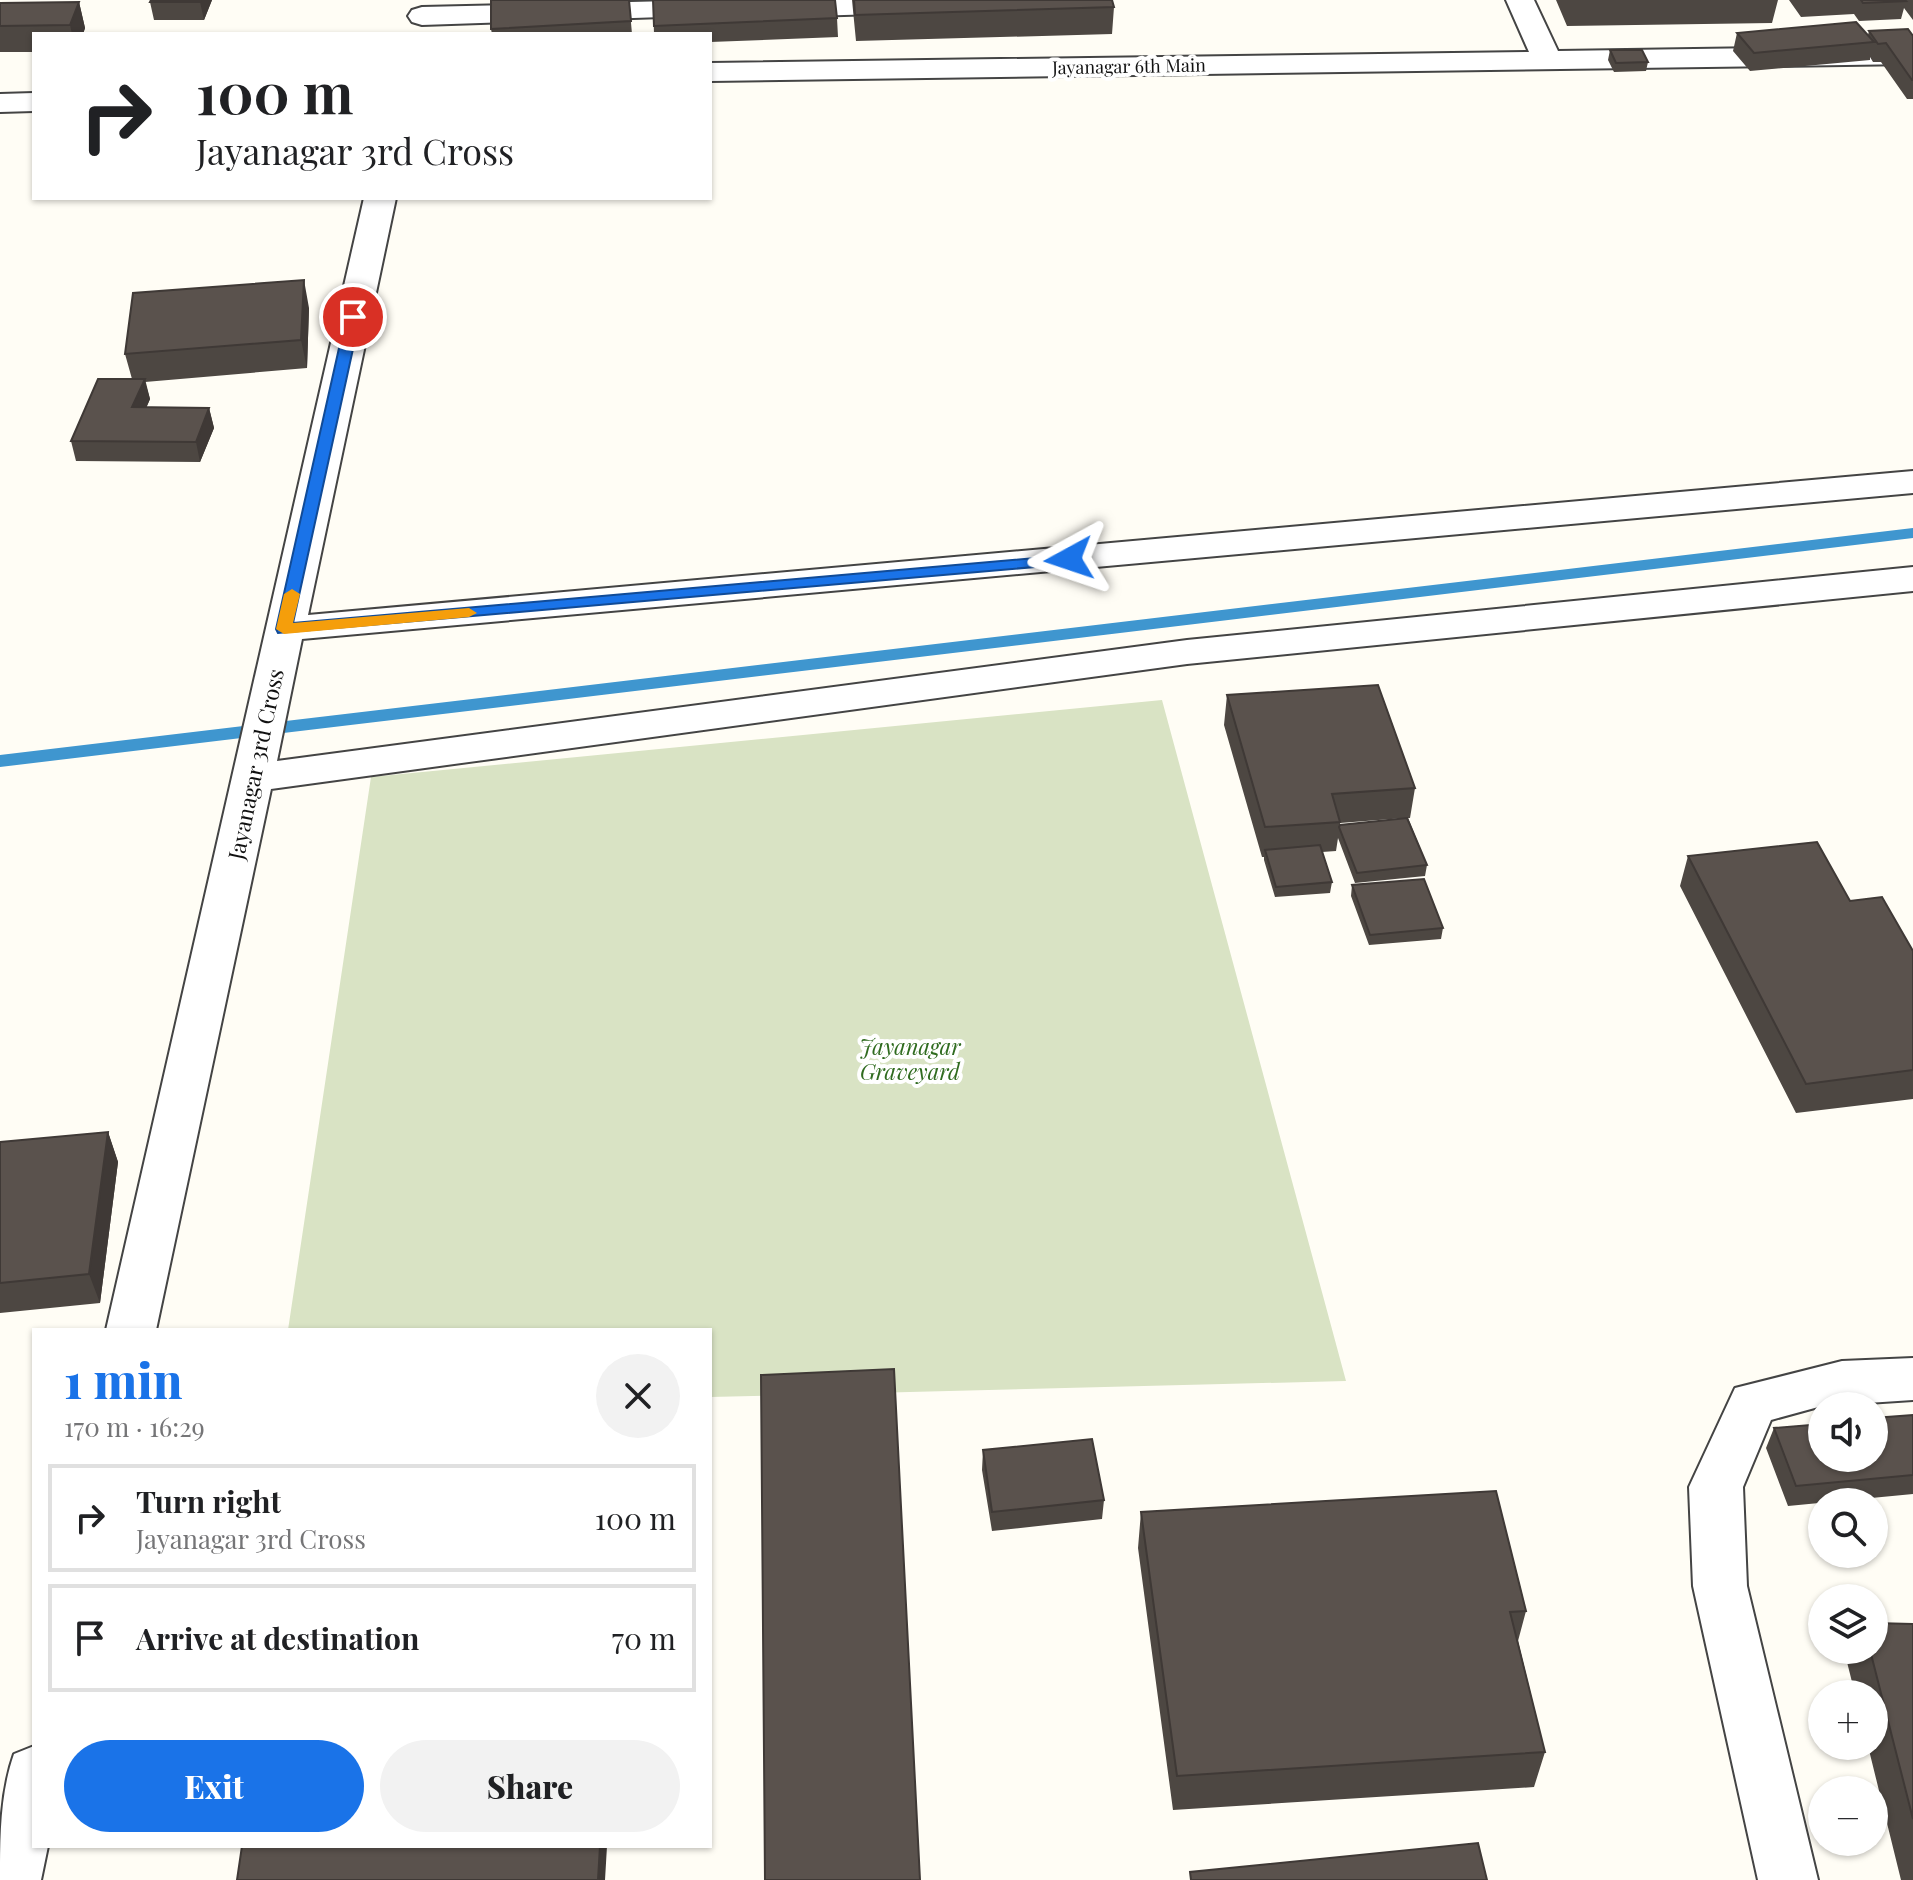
<!DOCTYPE html>
<meta charset="utf-8">
<style>
:root{--surface:#fff;--page:#f2f2f2;--text:#202124;--muted:#757577;--line:#e0e0e0;--accent:#1a73e8}
body{margin:0;font-family:"Playfair Display",serif;background:var(--page);color:var(--text);height:100vh;display:flex;flex-direction:column;font-size:30px;white-space:nowrap}
*{box-sizing:border-box;margin:0}
p{font-size:26px;color:var(--muted)}
.icon{flex:none;width:44px;height:44px;fill:none;stroke:currentColor;stroke-width:2;stroke-linecap:round;stroke-linejoin:round}
.map{position:relative;flex:1;overflow:hidden}
.drawer{position:absolute;left:32px;top:1328px;width:680px;height:520px;display:flex;flex-direction:column;background:var(--surface);border-radius:0px;box-shadow:0 2px 6px #0004}
.drawer>*{flex:none}
.top-card{position:absolute;left:32px;top:32px;width:680px;height:168px;border-radius:0px;box-shadow:0 2px 6px #0004;background:#fff;color:var(--text);overflow:hidden}
.buttons{position:absolute;left:1808px;top:1392px;display:grid;gap:16px}
.buttons a{display:grid;place-items:center;width:80px;height:80px;border-radius:50%;background:var(--surface);box-shadow:0 2px 6px #0004;font-size:40px}
.pin{position:absolute;display:grid;place-items:center;width:68px;height:68px;color:#fff;margin:-34px;border:4px solid #fff;border-radius:50%;box-shadow:0 2px 8px #0007}
.me{position:absolute;width:88px;margin:-44px;rotate:265deg;stroke-linejoin:round;filter:drop-shadow(0 0 6px #0008)}
.turn{display:flex;align-items:center;gap:28px;height:168px;padding:0 32px;font-size:36px}
.turn .icon{width:104px;height:104px;stroke-width:2.5}
.turn b{display:block;font-size:56px;line-height:68px}
.round{display:grid;place-items:center;flex:none;width:84px;height:84px;border-radius:42px;background:var(--page)}
.headline{display:flex;align-items:center;justify-content:space-between;height:136px;padding:0 32px}
h1{font-size:48px;font-weight:800;line-height:60px;color:var(--accent)}
.button{display:flex;gap:16px;margin-top:auto;padding:16px 32px}
.button a{flex:1;height:92px;border-radius:48px;background:var(--accent);color:#fff;font-size:32px;font-weight:800;line-height:92px;text-align:center}
.button a+a{background:var(--page);color:var(--text)}
ul{padding:0;list-style:none}
li{display:flex;align-items:center;gap:24px;height:108px;margin:0 16px 12px;padding:0 16px;border:4px solid var(--line);border-radius:0px}
li div{flex:1}
li b{display:block;font-size:30px}
li em{font-style:normal}
.map>svg:first-child{display:block}
</style>
<div class="map">
<svg width="1913" height="1880" viewBox="0 0 1913 1880">
<rect width="100%" height="100%" fill="#fffdf5"/>
<path fill="#d9e3c4" d="M1162,700L1346,1381L710,1397V1330H288L371,777Z"/>
<g fill="none" stroke-linecap="round" stroke-linejoin="round">
<path fill="#3f96cf" fill-rule="evenodd" d="M1913,528V538L0,767V755Z"/>
<defs>
<path id="minor" d="M712,0L722,3L726,9L722,15L422,25L412,22L408,16L412,10L422,7Z
M774,0H923L926,4L922,10L912,13L776,17L766,14L762,8L766,2Z
M1506,0H1534L1558,51L1913,46V64L710,81V63L1529,52Z
M34,93V111L0,112V94Z
M364,198H396L308,615L1913,471V493L302,639L277,761L1187,640L1913,567V591L1187,664L271,789L156,1330H106Z
M1913,1358V1400L1822,1406L1771,1420L1743,1487L1747,1586L1818,1880H1758L1693,1586L1689,1487L1735,1388L1842,1361Z
M34,1746V1846H48L41,1880H0C0,1837 0,1794 14,1754Z"/>
</defs>
<use href="#minor" stroke="#444" stroke-width="4"/>
<use href="#minor" fill="#fff" fill-rule="evenodd"/>
</g>
<path fill="#4d4742" fill-rule="evenodd" d="M151,0H212L204,20H154L150,2Z
M629,0L632,34H492L491,29Z
M653,0L837,18L838,37L710,42V34H654Z
M852,0H1112L1114,7L1112,34L856,41Z
M1556,0H1778L1772,23L1567,26Z
M1789,0H1913V20L1904,8L1901,19L1859,21L1854,14L1801,17Z
M79,2L85,28L83,34H34V52H0V3Z
M1869,31L1913,36V99H1907L1881,62H1873L1870,57V60L1750,71L1733,51L1737,33L1868,35Z
M1610,50L1648,62L1646,71L1614,72L1608,60Z
M309,308L307,368L145,382L150,399L146,408H209L214,428L200,462L76,461L71,441L132,379L125,354Z
M1227,695L1415,788L1410,818H1408L1427,865L1425,876L1355,883L1338,838L1336,851L1322,852L1332,882L1330,893L1275,897L1264,860V857H1262L1224,725ZM1404,818L1340,825V823Z
M1688,856L1850,901L1913,951V1099L1796,1113L1680,886Z
M1352,885L1443,928L1441,939L1369,945L1351,896Z
M108,1132L118,1162L100,1303L0,1313V1142Z
M1913,1415V1494L1788,1506L1766,1448L1774,1428Z
M983,1450L1104,1500L1102,1519L992,1531L982,1470Z
M1141,1512L1526,1611L1518,1641L1545,1752L1534,1787L1173,1810L1138,1548Z
M1913,1624V1880H1901L1868,1746H1874V1694H1855L1846,1658L1850,1650H1874Z"/>
<path fill="#3f3936" d="M201,0H212L204,20L200,2Z
M79,2L85,28L83,34H72L70,25Z
M304,280L309,308L307,368L301,340Z
M145,379L150,399L138,427L132,407Z
M209,408L214,428L200,462L196,442Z
M108,1132L118,1162L100,1303L89,1274Z
M600,1846H607L605,1880H598Z"/>
<path fill="#5a524d" stroke="#3f3936" stroke-width="2" d="M151,0H201L200,2H150Z
M491,0H629L631,21L491,29Z
M653,0H835L837,18L654,26Z
M854,0H1112L1114,7L855,15Z
M1861,0H1905L1906,1L1863,3Z
M79,2L70,25L0,26V3Z
M1856,22L1874,42L1754,53L1737,33Z
M1908,29L1913,36V80H1912L1886,43L1878,44L1869,31Z
M1610,50H1642L1648,62L1616,63Z
M304,280L301,340L125,354L133,293Z
M98,379H145L132,407L209,408L196,442L71,441Z
M1378,685L1415,788L1332,794L1340,822L1265,827L1227,695Z
M1407,818L1427,865L1357,873L1339,827L1340,825Z
M1817,842L1850,901L1882,897L1913,951V1070L1806,1084L1688,856Z
M1320,845L1332,882L1276,887L1265,850Z
M1424,879L1443,928L1370,935L1352,885Z
M108,1132L89,1274L0,1283V1142Z
M894,1369L920,1880H765L761,1375Z
M1913,1415V1475L1796,1486L1774,1428L1822,1424V1458H1874V1418Z
M1092,1439L1104,1500L992,1512L983,1450Z
M1496,1491L1526,1611L1510,1612L1545,1752L1177,1776L1141,1512Z
M1874,1623L1913,1624V1819L1870,1650H1874Z
M1478,1843L1487,1880H1191L1190,1872Z
M242,1846H600L598,1880H237Z"/>
<path fill="#1a73e8" stroke="#114b97" stroke-width="2" d="M353,313L360,317L293,623L1069,555L1077,559L1069,564L278,633L276,629L346,317Z"/>
<path fill="#f59e0b" d="M292,589L300,594L293,623L469,608L477,613L469,617L284,634L276,629L284,594Z"/>
<g text-anchor="middle" dominant-baseline="central" stroke-width="8" stroke-linejoin="round" paint-order="stroke">
<g font-size="18" fill="#111" stroke="#fff">
<text transform="translate(1129 66) rotate(-1)">Jayanagar 6th Main</text>
</g>
<g font-size="22" fill="#111" stroke="#fff">
<text transform="translate(255 764) rotate(-78)">Jayanagar 3rd Cross</text>
</g>
<g font-size="22" font-style="italic" fill="#2f6b1f" stroke="#fff">
<text x="910" y="1046">Jayanagar<tspan x="910" dy="25">Graveyard</tspan></text>
</g>
</g>
</svg>
<div class="buttons">
<a><svg class="icon" aria-label="sound" viewBox="0 0 24 24"><path d="M4 9h4l5-4v14l-5-4H4zM17 9q2 3 0 6"/></svg></a>
<a><svg class="icon" aria-label="search" viewBox="0 0 24 24"><circle cx="10" cy="10" r="6"/><path d="M15 15l6 6"/></svg></a>
<a><svg class="icon" aria-label="layers" viewBox="0 0 24 24"><path d="M12 4l9 5-9 5-9-5zM3 14l9 5 9-5"/></svg></a>
<a>+</a>
<a>−</a>
</div>
<div class="pin" style="left:353px;top:317px;background:#d93025"><svg class="icon" aria-label="arrive" viewBox="0 0 24 24"><path d="M6 21V4h12l-3 4 3 4H6"/></svg></div>
<svg class="me" style="left:1069px;top:559px" viewBox="-20 -20 40 40"><path d="M0-17L14 15 0 8-14 15z" fill="#1a73e8" stroke="#fff" stroke-width="4"/></svg>
<div class="top-card">
<div class="turn"><svg class="icon" aria-label="right" viewBox="0 0 24 24"><path d="M7 20v-9h11M14 6l5 5-5 5"/></svg><div><b>100 m</b>Jayanagar 3rd Cross</div></div>
</div>
<section class="drawer">
<div class="headline"><div><h1>1 min</h1><p>170 m · 16:29</p></div><a class="round"><svg class="icon" aria-label="close" viewBox="0 0 24 24"><path d="M6 6l12 12M18 6L6 18"/></svg></a></div>
<ul>
<li><svg class="icon" aria-label="right" viewBox="0 0 24 24"><path d="M7 20v-9h11M14 6l5 5-5 5"/></svg><div><b>Turn right</b><p>Jayanagar 3rd Cross</p></div><em>100 m</em></li>
<li><svg class="icon" aria-label="arrive" viewBox="0 0 24 24"><path d="M6 21V4h12l-3 4 3 4H6"/></svg><div><b>Arrive at destination</b></div><em>70 m</em></li>
</ul>
<div class="button"><a>Exit</a><a>Share</a></div>
</section>
</div>
